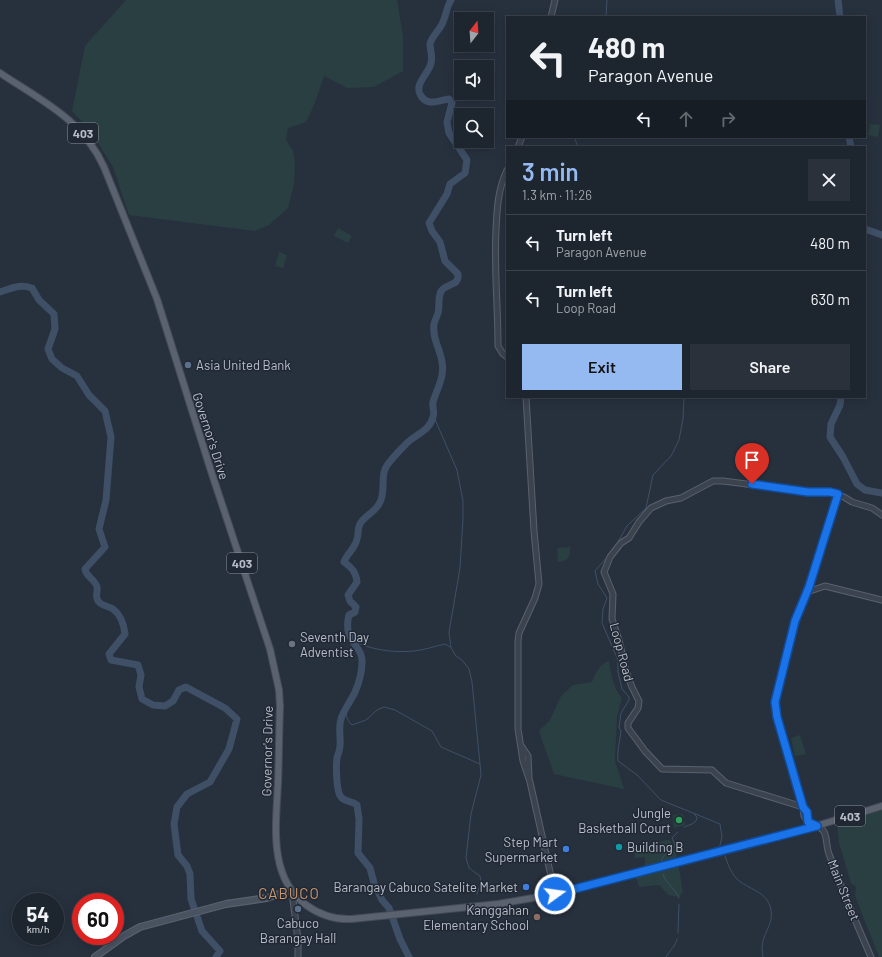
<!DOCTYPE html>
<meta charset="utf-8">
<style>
:root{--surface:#1d252e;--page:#2a313a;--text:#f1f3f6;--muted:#a0a5aa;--line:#3b424a;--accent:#95b9f1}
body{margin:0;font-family:Barlow,sans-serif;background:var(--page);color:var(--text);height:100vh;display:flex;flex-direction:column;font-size:15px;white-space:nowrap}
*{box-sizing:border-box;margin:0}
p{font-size:13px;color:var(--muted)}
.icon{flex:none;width:22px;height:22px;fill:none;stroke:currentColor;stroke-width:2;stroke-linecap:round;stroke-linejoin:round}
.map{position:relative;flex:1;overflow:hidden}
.panel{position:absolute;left:506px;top:146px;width:360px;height:252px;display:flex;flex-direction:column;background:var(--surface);border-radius:0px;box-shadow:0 2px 10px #0003,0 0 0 1px var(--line)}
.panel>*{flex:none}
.banner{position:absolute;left:506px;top:16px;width:360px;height:122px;border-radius:0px;box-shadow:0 2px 10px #0003,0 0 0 1px var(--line);background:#1d252e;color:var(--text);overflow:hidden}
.needle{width:26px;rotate:17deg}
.buttons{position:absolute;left:454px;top:12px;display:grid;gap:8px}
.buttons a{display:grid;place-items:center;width:40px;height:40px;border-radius:0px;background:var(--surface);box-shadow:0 2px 10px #0003,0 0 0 1px var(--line);font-size:20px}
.speed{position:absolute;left:12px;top:893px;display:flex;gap:8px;font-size:20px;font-weight:700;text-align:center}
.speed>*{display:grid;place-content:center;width:52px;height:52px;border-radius:50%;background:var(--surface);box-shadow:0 2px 10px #0003,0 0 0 1px var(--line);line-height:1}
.speed small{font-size:10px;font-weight:400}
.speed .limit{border:6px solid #d22;background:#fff;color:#111}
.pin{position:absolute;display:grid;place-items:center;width:34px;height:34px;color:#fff;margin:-41px -17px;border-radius:50% 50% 50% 0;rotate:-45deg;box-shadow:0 0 4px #0007}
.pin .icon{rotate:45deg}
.me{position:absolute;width:44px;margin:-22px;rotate:76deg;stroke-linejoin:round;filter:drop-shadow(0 0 3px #0008)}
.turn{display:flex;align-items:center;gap:14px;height:84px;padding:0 16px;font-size:18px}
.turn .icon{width:52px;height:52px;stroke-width:2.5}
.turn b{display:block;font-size:28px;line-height:34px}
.lanes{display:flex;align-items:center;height:38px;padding:0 16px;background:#0003;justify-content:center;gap:20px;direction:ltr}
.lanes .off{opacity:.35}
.round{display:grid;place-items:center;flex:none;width:42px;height:42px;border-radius:0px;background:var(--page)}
.head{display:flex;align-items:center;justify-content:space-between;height:68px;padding:0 16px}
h1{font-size:24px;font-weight:600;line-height:30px;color:var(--accent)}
.button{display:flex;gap:8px;margin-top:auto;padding:8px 16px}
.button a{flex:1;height:46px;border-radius:0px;background:var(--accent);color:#111;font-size:16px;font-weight:600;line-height:46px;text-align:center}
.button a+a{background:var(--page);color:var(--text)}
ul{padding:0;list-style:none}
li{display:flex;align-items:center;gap:12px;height:56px;padding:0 16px;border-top:1px solid var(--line)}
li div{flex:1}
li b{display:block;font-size:15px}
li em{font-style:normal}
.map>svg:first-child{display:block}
</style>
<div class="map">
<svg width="882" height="957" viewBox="0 0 882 957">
<rect width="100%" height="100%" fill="#27313e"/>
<path fill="#2a3f41" d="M126,0H397L403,36V71L374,87L347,88L324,76L314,105L306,122L288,128L286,140L293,151L295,162L294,184L288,208L269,225L255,231L129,215L113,167L90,130L72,111L85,46Z
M870,124L880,125L878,137L868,135Z
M338,228L352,236L348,243L334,236Z
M279,252L287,255L283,268L275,266Z
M570,547C570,557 569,561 558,562L557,548Z
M609,661C611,673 613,689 622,698L617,716L615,761L624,789L554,774L539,731L550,720L561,696L573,685L592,682C596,673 599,664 609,661Z
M800,735L806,754L795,756L791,738Z
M882,810V957H879L855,896L856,887L851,883L839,843L837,823Z
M683,814L685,825L674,828L673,815Z
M667,840L671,841L676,852L683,892L679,897L668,895L659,885L639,887L636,878L645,868V857L634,858L636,848Z"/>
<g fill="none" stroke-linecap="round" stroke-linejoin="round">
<path stroke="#3e4f66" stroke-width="1" d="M606,17L607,0
M575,137V139L578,147
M434,417L457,470L463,501V518L460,568L449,632L451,648L456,656L462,660L469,669L472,682L480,764
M615,547L627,526L646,508L653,475L671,456L679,440L683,419L684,397
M608,556L595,571L598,584L607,598L603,609L602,623L618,660V672L622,689L629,697V700L621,713L619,728L621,730C620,741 617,750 618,761L637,775L661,800L720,824L722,837L720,845
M350,639C369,650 393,653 414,651C425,650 435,646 445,644L450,647
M346,707C346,715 346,719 352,725L366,720L377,710L384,707L395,710L432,731L441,747L480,764L481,775L471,814L466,858L469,868L480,876L481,882L477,894
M684,827L692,824L696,821L697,817L694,814
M725,856C728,864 730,871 736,878C748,890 768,891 771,910C774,924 762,934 762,948C762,951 763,954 763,957
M662,863C660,853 672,853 675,845L672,838L678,832
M663,874C665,883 676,889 679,898
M678,933L679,904
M666,957C669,951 676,946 677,939"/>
<path stroke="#3e4f66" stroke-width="7" d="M838,0L840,17
M849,137L851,147
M865,229L882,235
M0,292C13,288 19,284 32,288L39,300L54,314L55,329L48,349L52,359L62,368L77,376L89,395L105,411L111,437L106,500L99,529L105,547L85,569C86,577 95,579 97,587C98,593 94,597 99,602C102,606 109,606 113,609C121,615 124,625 125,634L109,654L111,660L138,665L141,675L139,687L142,699L153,705L165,706L173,701L179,690L186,687L225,708L237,719L229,749L210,782L187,794L177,807L174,824L178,855L187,866L190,874L191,899L202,931L220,951L216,957
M841,397L840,405L831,424L830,437L843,457L857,484L865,490L882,493
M409,957L400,939L389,908L382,900L374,883L370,868L358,853L359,819L357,805C352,801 345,802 341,797C336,791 336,766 337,758C338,754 340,750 340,746C341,737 338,728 341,719C344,709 351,701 355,692C359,683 362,672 362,662C363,645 342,642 349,615L355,612L356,607L350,601L348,595L357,582C356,572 352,568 344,562C347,553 355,549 357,539C359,535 357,529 360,524C364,516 376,512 380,502C386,491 380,478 386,467C391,459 399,451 406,444C414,435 430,431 433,417C435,413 432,407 433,402C437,389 445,376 442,362C440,348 432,339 434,324C435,320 437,316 438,313C440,306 437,294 443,289C449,283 459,286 458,274L445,261L440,242L432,231L429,223L447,194L450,184L465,173L467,160L449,133L447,122L452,103L449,99C440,100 428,107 421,96C413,84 429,74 431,63C433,56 430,50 430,44C431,38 438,31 441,26C446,18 446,8 451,0"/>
<defs>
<path id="tertiary" d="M551,17L555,0
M518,147L522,137
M507,170C498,189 497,208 496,230C494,269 498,307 498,346L503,354L507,357
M526,397L534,531L539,584L535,598L519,633L518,641V729L523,761L530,782L555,894
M807,592L825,586L882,600
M522,747L528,756L529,777
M803,807L726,783L712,770L662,769L645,751L628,728V723L638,708L639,701L632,687L626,671L619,640L612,619L613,594L604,572L610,557L621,543L629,538L639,522L651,508L666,501L681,498L713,481H723L808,492L833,493L844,497L852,502L872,508L882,515
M808,822L804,816L803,807L777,717L775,703L795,621L810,583L838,494
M816,826C829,829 825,844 829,854C842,889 856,923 871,957
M292,892L298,940V957"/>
<path id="secondary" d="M95,957L124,936L140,927L226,904L267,898L291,890"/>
<path id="primary" d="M0,73C42,101 82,119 104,167L157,299L211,471L263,628L270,649L279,690L280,706C279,732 279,757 278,783C276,825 268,877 306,905C320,915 335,920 352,919L498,904L550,895L806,829L882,806"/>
</defs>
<use href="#tertiary" stroke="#59616c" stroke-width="7"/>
<use href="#secondary" stroke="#59616c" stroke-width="8"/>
<use href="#primary" stroke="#454c58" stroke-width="8"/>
<use href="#tertiary" stroke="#3b434f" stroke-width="5"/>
<use href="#secondary" stroke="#495261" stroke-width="5.5"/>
<use href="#primary" stroke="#59626e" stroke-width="6"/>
</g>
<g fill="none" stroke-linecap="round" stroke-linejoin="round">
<defs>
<path id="route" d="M555,894L817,826L808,822L807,812L803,807L777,717L775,702L795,621L809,587L838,494L830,492H808L752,484"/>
</defs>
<use href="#route" stroke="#114b97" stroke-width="10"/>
<use href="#route" stroke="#1a73e8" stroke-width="7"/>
</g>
<g fill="#5c6f8a" stroke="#202834" stroke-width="1.5">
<circle cx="188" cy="365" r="4"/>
<circle cx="298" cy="909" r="4"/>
</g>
<circle fill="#6b7280" stroke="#202834" stroke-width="1.5" cx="292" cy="644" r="4"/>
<circle fill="#2e9e5b" stroke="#202834" stroke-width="1.5" cx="679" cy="820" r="4"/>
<circle fill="#0f9aa8" stroke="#202834" stroke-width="1.5" cx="619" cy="847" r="4"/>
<g fill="#3f7fe0" stroke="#202834" stroke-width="1.5">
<circle cx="566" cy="849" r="4"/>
<circle cx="526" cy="887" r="4"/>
</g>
<circle fill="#8d6e63" stroke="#202834" stroke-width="1.5" cx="537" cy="917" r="4"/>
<g text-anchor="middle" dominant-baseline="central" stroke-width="3" stroke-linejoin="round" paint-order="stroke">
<g fill="#202834" stroke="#8a919c" stroke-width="1">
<rect x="68" y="123" width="30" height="20" rx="3"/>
<rect x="227" y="553" width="30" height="20" rx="3"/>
<rect x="835" y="806" width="30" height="20" rx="3"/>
</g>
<g font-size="12" font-weight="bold" fill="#b8bec9">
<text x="83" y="133">403</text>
<text x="242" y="563">403</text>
<text x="850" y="816">403</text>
</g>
<g font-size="13" fill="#b8bec9" stroke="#202834" text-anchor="end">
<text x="196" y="365" text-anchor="start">Asia United Bank</text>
<text x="300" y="637" text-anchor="start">Seventh Day<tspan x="300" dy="15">Adventist</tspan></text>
<text x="671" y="813">Jungle<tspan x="671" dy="15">Basketball Court</tspan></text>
<text x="558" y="842">Step Mart<tspan x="558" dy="15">Supermarket</tspan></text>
<text x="627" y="847" text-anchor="start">Building B</text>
<text x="518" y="887">Barangay Cabuco Satelite Market</text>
<text x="529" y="910">Kanggahan<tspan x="529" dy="15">Elementary School</tspan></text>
<text x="298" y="923" text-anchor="middle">Cabuco<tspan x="298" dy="15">Barangay Hall</tspan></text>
</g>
<g font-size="13" fill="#b8bec9" stroke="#202834">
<text transform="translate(211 436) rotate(72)">Governor's Drive</text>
<text transform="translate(622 652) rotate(75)">Loop Road</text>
<text transform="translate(267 751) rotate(-89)">Governor's Drive</text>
<text transform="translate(844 890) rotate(68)">Main Street</text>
</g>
<g font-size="15" letter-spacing="1" fill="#ce976d" stroke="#202834">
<text x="289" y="893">CABUCO</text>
</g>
</g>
</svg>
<div class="buttons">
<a><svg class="needle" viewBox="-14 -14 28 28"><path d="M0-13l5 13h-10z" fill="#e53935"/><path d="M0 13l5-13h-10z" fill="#a0a5aa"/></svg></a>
<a><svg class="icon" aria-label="sound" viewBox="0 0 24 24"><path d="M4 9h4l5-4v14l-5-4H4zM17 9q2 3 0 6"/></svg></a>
<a><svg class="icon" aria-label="search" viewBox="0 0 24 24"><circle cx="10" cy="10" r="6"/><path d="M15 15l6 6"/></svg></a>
</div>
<div class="speed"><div>54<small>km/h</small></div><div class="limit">60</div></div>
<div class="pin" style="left:752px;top:484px;background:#d93025"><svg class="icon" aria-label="arrive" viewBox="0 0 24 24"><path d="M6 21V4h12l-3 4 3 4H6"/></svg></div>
<svg class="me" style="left:555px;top:894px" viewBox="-20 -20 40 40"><circle r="17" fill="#1a73e8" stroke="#fff" stroke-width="3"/><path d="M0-11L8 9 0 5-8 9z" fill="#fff"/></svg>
<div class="banner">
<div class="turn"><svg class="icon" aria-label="left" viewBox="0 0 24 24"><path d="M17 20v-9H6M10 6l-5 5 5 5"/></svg><div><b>480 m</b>Paragon Avenue</div></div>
<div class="lanes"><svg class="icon" aria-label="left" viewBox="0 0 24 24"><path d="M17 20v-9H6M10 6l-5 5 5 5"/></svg><svg class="icon off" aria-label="ahead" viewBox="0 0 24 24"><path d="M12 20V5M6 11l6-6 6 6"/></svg><svg class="icon off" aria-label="right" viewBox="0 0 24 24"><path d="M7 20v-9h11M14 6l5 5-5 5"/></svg></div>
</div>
<section class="panel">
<div class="head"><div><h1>3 min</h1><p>1.3 km · 11:26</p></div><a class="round"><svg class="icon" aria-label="close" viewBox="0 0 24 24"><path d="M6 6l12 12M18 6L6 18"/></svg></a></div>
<ul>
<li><svg class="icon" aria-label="left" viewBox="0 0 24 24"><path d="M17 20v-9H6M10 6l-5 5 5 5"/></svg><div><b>Turn left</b><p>Paragon Avenue</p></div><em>480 m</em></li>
<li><svg class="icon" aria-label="left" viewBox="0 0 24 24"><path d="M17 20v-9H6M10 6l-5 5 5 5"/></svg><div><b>Turn left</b><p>Loop Road</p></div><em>630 m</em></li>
</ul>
<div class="button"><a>Exit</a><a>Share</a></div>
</section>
</div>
